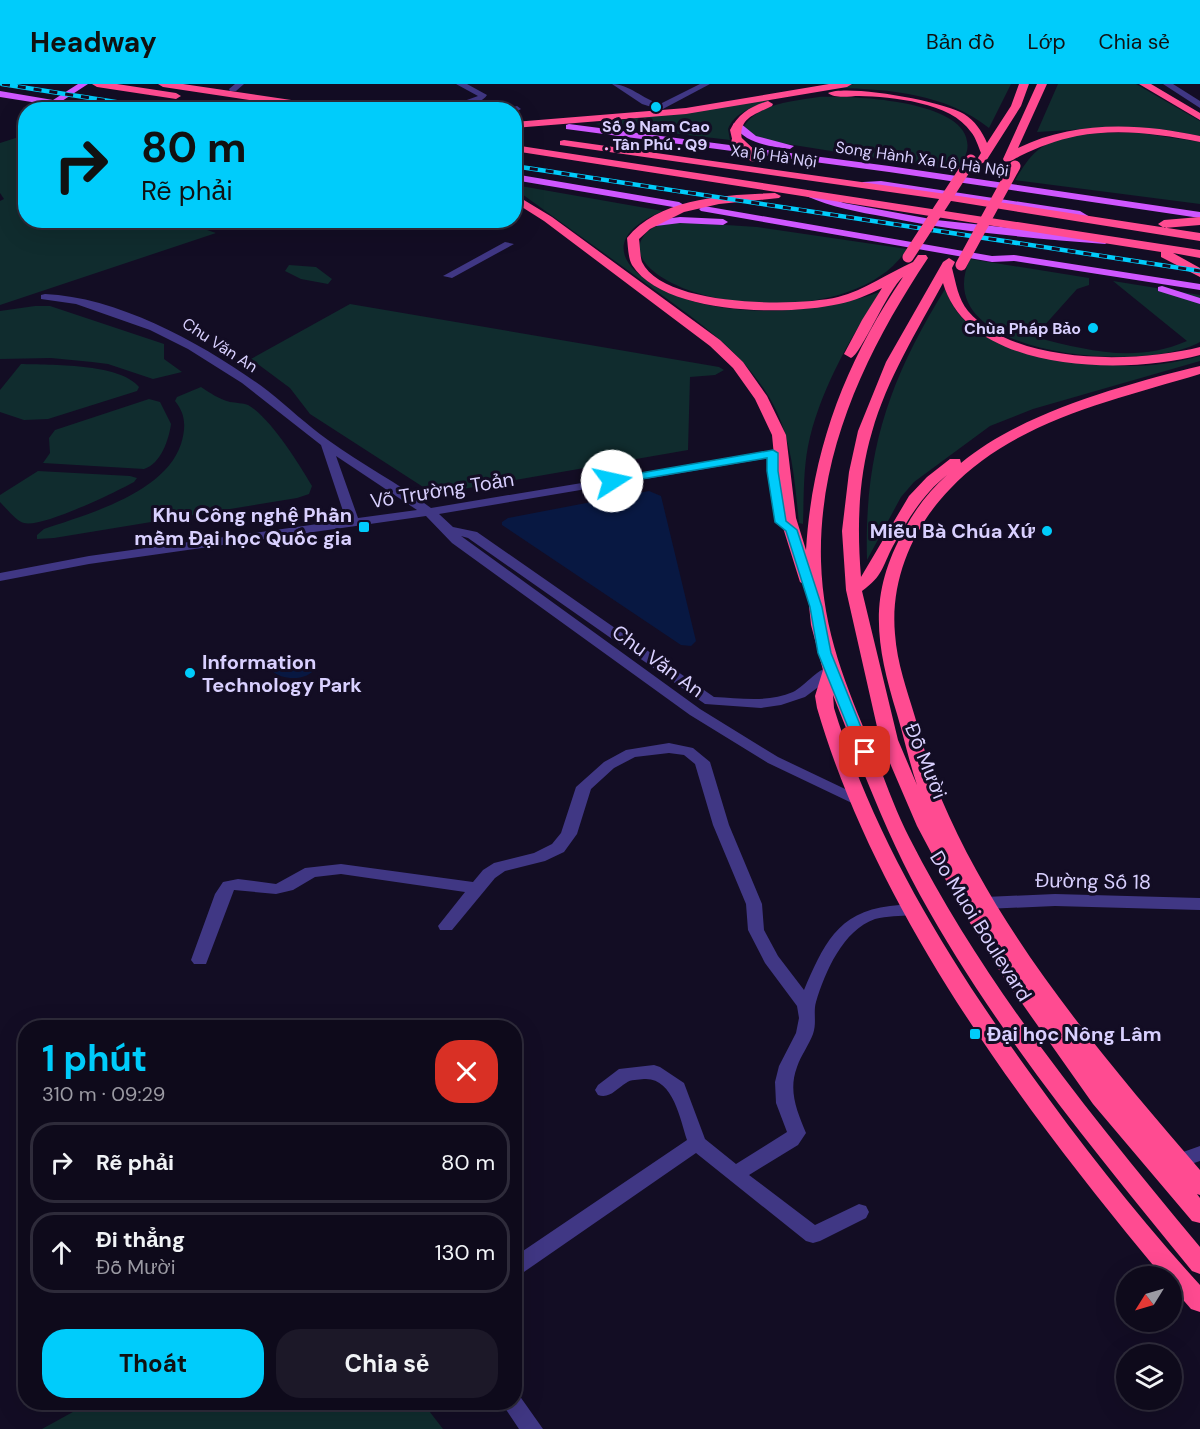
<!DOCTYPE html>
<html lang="vi">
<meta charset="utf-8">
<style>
:root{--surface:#0e0a1b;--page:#1c1828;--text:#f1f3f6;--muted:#9b9aa3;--line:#2e2b3a;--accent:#00ccfb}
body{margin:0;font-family:"DM Sans",sans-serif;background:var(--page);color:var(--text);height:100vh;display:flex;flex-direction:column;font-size:22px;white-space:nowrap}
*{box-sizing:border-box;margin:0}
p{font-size:20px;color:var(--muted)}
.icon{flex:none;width:33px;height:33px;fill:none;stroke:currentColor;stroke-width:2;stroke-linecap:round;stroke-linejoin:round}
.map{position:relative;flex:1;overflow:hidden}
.side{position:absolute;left:18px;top:936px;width:504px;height:390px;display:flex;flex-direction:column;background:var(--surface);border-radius:24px;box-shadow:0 6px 24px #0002,0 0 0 2px var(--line)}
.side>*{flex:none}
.banner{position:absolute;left:18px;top:18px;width:504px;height:126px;border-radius:24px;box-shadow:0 6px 24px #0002,0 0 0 2px var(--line);background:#00ccfb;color:#111;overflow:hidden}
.needle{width:39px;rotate:233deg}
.controls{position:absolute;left:1116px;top:1182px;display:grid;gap:12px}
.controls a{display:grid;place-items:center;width:66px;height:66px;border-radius:50%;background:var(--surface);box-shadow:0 6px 24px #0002,0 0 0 2px var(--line);font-size:30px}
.pin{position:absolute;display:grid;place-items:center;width:51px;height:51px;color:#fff;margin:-26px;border-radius:12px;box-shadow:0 3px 9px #0006}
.me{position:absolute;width:66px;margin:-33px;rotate:80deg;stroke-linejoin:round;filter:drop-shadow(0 0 4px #0008)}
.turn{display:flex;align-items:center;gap:21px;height:126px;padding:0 24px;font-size:27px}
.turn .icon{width:78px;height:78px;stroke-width:2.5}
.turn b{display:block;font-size:42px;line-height:51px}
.round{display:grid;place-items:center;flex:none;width:63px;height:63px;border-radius:24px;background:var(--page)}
.overview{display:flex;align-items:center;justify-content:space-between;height:102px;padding:0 24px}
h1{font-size:36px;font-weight:700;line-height:45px;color:var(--accent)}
.action{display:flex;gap:12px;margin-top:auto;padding:12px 24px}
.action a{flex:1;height:69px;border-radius:24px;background:var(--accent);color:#111;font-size:24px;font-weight:700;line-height:69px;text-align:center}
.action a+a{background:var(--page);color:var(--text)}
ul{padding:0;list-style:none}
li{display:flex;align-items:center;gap:18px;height:81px;margin:0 12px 9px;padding:0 12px;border:3px solid var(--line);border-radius:24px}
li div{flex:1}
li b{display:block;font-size:22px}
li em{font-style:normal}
header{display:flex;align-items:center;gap:36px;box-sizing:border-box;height:84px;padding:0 30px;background:var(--accent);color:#111}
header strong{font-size:28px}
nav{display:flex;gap:33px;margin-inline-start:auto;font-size:21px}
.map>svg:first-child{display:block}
</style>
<header>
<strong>Headway</strong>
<nav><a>Bản đồ</a><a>Lớp</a><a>Chia sẻ</a></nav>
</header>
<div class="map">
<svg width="1200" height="1345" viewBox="0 0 1200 1345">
<rect width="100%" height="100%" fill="#130d24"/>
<path fill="#102c2e" d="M854,0H1011L989,44C946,10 890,5 837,4Z
M1058,0H1136L1200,37V52L1167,46L1119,43L1037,48Z
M819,13C849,12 977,15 967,67C965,74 960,81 957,87L756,55L744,42C759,19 794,17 819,13Z
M773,14C760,23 737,24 728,45L730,56L595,40Z
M1141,49L1200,58V120L1015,96C1022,85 1028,74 1038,66C1064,46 1109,49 1141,49Z
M25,51L26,136L180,137L216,149L0,221V117L4,115L0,109V59Z
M515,101L663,127C603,152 617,184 668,208C691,219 719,224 744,226C791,229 836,223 880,208C851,253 823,301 810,353C803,381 804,411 803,440L799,439C795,402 793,363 777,328C750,271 697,237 648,201C604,169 559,137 515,105Z
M680,138L757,143L907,165C866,230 736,231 674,200C659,193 629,174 643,153C646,148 652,144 657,142C664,140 672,139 680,138Z
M970,175L1089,194V201L1077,205L1034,253C1087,266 1134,280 1187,257L1113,197L1200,211V258C1145,290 925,273 970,175Z
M289,181L316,183L332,195L328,200L301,195L285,187Z
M945,205C962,251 998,257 1040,267C1101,282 1139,289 1200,272V277L1033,325L990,342L914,398L901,413L867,476C864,368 889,296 945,205Z
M350,220L719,283L724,286L715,291L690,293L688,366L434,410L310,330L290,304L251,275Z
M35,222H50L164,260V275L182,288L153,295L108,280L92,278L51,274L0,275V227Z
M21,280C50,281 120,279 139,303L137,307L48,335L24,336L0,328V306Z
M201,303C210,309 219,315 230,318C236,319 243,319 248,321C270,333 299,380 312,402L309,410L297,414L54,454L37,455V451L44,445C88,430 165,409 181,360C186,344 186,330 175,317L177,313Z
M149,315L160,318L171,340C169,355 161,380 144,385L43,379L50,369L49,354L55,346Z
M38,387L130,392L137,394L134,398C116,408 42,444 24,439C16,437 6,424 0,418V411Z
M91,1318L423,1319L443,1345H42Z"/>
<path fill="#081842" d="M649,407L661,412L696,557L691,562L681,561L502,441V438L508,434Z
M273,576L316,583C309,597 283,597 272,587Z"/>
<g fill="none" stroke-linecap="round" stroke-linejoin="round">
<path fill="#403784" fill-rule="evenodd" d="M235,0H244L236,7H230L229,5Z
M456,0H467L487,11C479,23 453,26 439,26L478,12Z
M612,0C629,0 643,15 660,20L700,0H710L661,26L642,20Z
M1163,0H1173L1200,17V24Z
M514,23L517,22L521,25L514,29V26H511Z
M505,158L514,160L452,194L443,192Z
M45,210C120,213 209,263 268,307C288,323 307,341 328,356C361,380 398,399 431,424L786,365V371L782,372L439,430L453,443L477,448L714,613C740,614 768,619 793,608C807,601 821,579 837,583L839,586L837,589L805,613L781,621L761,624L705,620L468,454L461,452L700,625L778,673L864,714L867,717L864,720H854L768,679L690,631L452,459L426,432L89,480L0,497V489L89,472L346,436L321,361L242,299L188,265L150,246L76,220L41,215V211ZM336,372L417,426L358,434Z
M669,659L693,664L710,678L729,741L762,820L764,846L778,872L804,906C823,862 837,828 890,822C899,821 909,819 918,821L920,825L918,829L912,831C900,832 887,832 875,835C843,846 825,888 816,918C813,928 817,939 813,950C809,961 801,971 797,983C788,1007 797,1027 806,1049L798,1061L749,1091L815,1141L859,1120L866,1122L869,1128L866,1134L820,1157L813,1159L806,1157L696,1069L521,1190L514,1192V1173L687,1056C680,1035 673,993 644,995C638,996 631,995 626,999C616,1005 610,1015 598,1011L595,1006L598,1001L619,985L654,981L660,983L684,999L705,1055L736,1080L787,1048L776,1019L775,998L779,982L796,949L799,934L797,922L765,879L748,846L746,820L713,741L695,680L684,671L669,669L635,673L614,684L591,705L577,750L564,768L545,777L505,787L495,794L452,846H440L438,842L465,808L341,790L315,793L293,806L276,810L234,806L206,880H194L191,876L215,810L223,798L238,795L276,800L305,784L341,780L473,798L483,786L494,779L534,769L552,760L561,749L576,703L604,678L626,666Z
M1055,810L1200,814V826L1055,822L985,825L979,823L977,819L979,815L985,813Z
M1200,1062V1077L1179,1084L1172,1082L1170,1077L1172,1072Z
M514,1310L519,1311L543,1345H519L501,1318H514Z"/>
<path fill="#cf57ff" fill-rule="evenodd" d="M78,0H88L62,17L105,26H82L0,13V7L53,16Z
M734,39H740L756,52L794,62L790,65C768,62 747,60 733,41Z
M569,40L889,82L1200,128V134L889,88L566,45V41Z
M514,90L679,118L684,121L679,124L514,96Z
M881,97L1080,127L1095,136L1090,139L1077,132L881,103L863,104L858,101L863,98Z
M809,107L844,119L936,136L1105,154L1110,157L1105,160C1031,154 958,148 886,133C858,128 831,123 806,112V108Z
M704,122L992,172L1014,171L1200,200V206L1014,177L992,178L701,127L699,125Z
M680,133L723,135L728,138L723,141L680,139L648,143L643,140L648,137Z
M1162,202L1200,214V220L1158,207V203Z"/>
<path fill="#ff4b91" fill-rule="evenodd" d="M92,0H117L176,9L181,12L176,15L97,3Z
M158,0H183L325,21V17L329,16L375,26H315L163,3Z
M829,0H852L847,3L686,30L514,44V38L686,24Z
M1019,0H1029L1021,22L986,77L981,80L976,77L981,69C978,62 976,54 971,48C951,18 892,13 859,12C850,12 835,15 828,9C847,0 943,17 964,30C975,37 982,47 987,59L1011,22Z
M1037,0H1047L1018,64C1075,36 1140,39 1200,52V58C1160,50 1118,44 1077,52C1057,56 1038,63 1020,72C1014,75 1011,79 1004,77L1003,75Z
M1139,0H1151L1200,29V36Z
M768,17L773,20L772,22C754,31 738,34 742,57L737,60L733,59L730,46C738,30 751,22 768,17Z
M564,56L939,109L1200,149V157L939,115L560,61V57Z
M514,61L1200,166V174L1173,169L1200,184V193L1161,173V168L514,67Z
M775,109L781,112L779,114L719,120L684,128L650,145L639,155C640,161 640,172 642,178C663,223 797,223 838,213C865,206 888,189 913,178L918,171H926L928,174C868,264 818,366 821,477C823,548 846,602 873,666C885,696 895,726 910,755C986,904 1093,1034 1200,1163V1190L1192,1187C1094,1067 995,947 920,811C885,747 860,679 833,611L834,624C875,757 949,877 1030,989C1083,1063 1139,1134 1200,1201V1228L1191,1225L1172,1203V1192H1162L1143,1169C1013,1011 875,823 817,624L815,612L823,586L811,541L807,502L800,498L780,434L772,351L755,315L733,284L710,262L544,137L514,118V110L552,133L720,256L743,278L767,312L786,351L796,434L806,466C812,365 846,277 903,193C888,205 861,271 851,274L844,270L862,236L882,204C868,211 854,217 839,220C787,232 664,231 632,181C628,174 628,162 627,154C660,113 727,111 775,109Z
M1200,133V141L1164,144L1158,140L1164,136Z
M949,174L955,178L952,184C956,199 958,215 968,227C1015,282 1137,279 1200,263V271C1127,291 969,290 943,199C917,247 887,295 872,348C858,395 857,444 861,493L909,412L927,393L950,375H960L961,379C1020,329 1126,300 1200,282V290C1114,316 1014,337 950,405C913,443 890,496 895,550C897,579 907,606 915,633C923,660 930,688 941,714C1000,853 1103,973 1200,1086V1111L1197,1110L1200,1114V1139L1192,1137L1093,1020L1002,891L959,821L917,742L880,656L846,506L842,447L849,388L858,347L886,278L943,178ZM947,391C930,406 915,425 905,445C867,511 876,561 897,630C904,654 909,677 917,701L898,656L862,507C883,492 882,483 893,462C908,435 923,410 947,391Z"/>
<defs>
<path id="rail" d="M2,0L166,26
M514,82L1200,187"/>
</defs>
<use href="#rail" stroke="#00ccfb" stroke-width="4.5"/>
<use href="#rail" stroke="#130d24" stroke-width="3" stroke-dasharray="8" stroke-linecap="butt"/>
<path stroke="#ff4b91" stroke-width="11" d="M737,57L753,72
M908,173L971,76
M961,181L1015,82"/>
</g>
<path fill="#00ccfb" stroke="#0085a3" stroke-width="1.5" d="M773,366L778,369V387L786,437L797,446L822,523L831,569L871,668L869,671H860L858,668L818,569L810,523L786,447L775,438L767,387V374L612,400L606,397L612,394Z"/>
<g fill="#00ccfb" stroke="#130d24" stroke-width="2">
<circle cx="656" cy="23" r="6"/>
<circle cx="1093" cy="244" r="6"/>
<rect x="358" y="437" width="12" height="12" rx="3"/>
<circle cx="1047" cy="447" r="6"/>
<circle cx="190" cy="589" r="6"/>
<rect x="969" y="944" width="12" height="12" rx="3"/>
</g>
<g text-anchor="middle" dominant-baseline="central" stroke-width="6" stroke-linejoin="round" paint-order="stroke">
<g font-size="16" font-weight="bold" fill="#d9d0ff" stroke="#130d24">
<text x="656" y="42">Số 9 Nam Cao<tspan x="656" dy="18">. Tân Phú . Q9</tspan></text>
<text x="1081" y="244" text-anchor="end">Chùa Pháp Bảo</text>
</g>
<g font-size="16" fill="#d9d0ff" stroke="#130d24">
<text transform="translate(774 72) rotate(8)">Xa lộ Hà Nội</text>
<text transform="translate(922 75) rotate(8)">Song Hành Xa Lộ Hà Nội</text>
<text transform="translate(220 261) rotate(33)">Chu Văn An</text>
</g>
<g font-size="20" fill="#d9d0ff" stroke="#130d24">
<text transform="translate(442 406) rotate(-9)">Võ Trường Toản</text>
<text transform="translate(658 577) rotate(36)">Chu Văn An</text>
<text transform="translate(926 677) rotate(68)">Đỗ Mười</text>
<text transform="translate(1093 797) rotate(1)">Đường Số 18</text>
<text transform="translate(981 842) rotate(58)">Do Muoi Boulevard</text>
</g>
<g font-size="20" font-weight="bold" fill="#d9d0ff" stroke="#130d24" text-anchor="end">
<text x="352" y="431">Khu Công nghệ Phần<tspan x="352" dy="23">mềm Đại học Quốc gia</tspan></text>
<text x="1035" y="447">Miễu Bà Chúa Xứ</text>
<text x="202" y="578" text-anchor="start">Information<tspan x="202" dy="23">Technology Park</tspan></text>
<text x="987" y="950" text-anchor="start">Đại học Nông Lâm</text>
</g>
</g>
</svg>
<div class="controls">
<a><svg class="needle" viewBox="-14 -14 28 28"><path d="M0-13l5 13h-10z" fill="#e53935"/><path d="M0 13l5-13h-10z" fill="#9b9aa3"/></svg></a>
<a><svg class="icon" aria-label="layers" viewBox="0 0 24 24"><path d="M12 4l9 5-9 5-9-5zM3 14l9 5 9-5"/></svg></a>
</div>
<div class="pin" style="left:865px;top:668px;background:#d93025"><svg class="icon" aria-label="arrive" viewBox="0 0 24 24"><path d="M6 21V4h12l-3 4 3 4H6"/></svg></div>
<svg class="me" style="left:612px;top:397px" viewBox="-20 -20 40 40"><circle r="19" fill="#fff"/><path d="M0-13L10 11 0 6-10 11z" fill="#00ccfb"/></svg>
<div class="banner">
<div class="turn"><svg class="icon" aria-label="right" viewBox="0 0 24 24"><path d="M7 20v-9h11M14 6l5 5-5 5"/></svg><div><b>80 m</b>Rẽ phải</div></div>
</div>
<section class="side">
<div class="overview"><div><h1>1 phút</h1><p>310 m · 09:29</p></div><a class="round" style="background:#d93025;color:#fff"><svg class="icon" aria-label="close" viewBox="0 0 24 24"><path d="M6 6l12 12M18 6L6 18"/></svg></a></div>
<ul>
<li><svg class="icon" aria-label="right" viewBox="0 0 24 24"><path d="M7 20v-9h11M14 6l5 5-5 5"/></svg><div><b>Rẽ phải</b></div><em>80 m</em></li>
<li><svg class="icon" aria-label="ahead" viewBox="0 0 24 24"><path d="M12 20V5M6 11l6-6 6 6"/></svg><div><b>Đi thẳng</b><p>Đỗ Mười</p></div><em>130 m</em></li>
</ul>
<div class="action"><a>Thoát</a><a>Chia sẻ</a></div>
</section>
</div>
